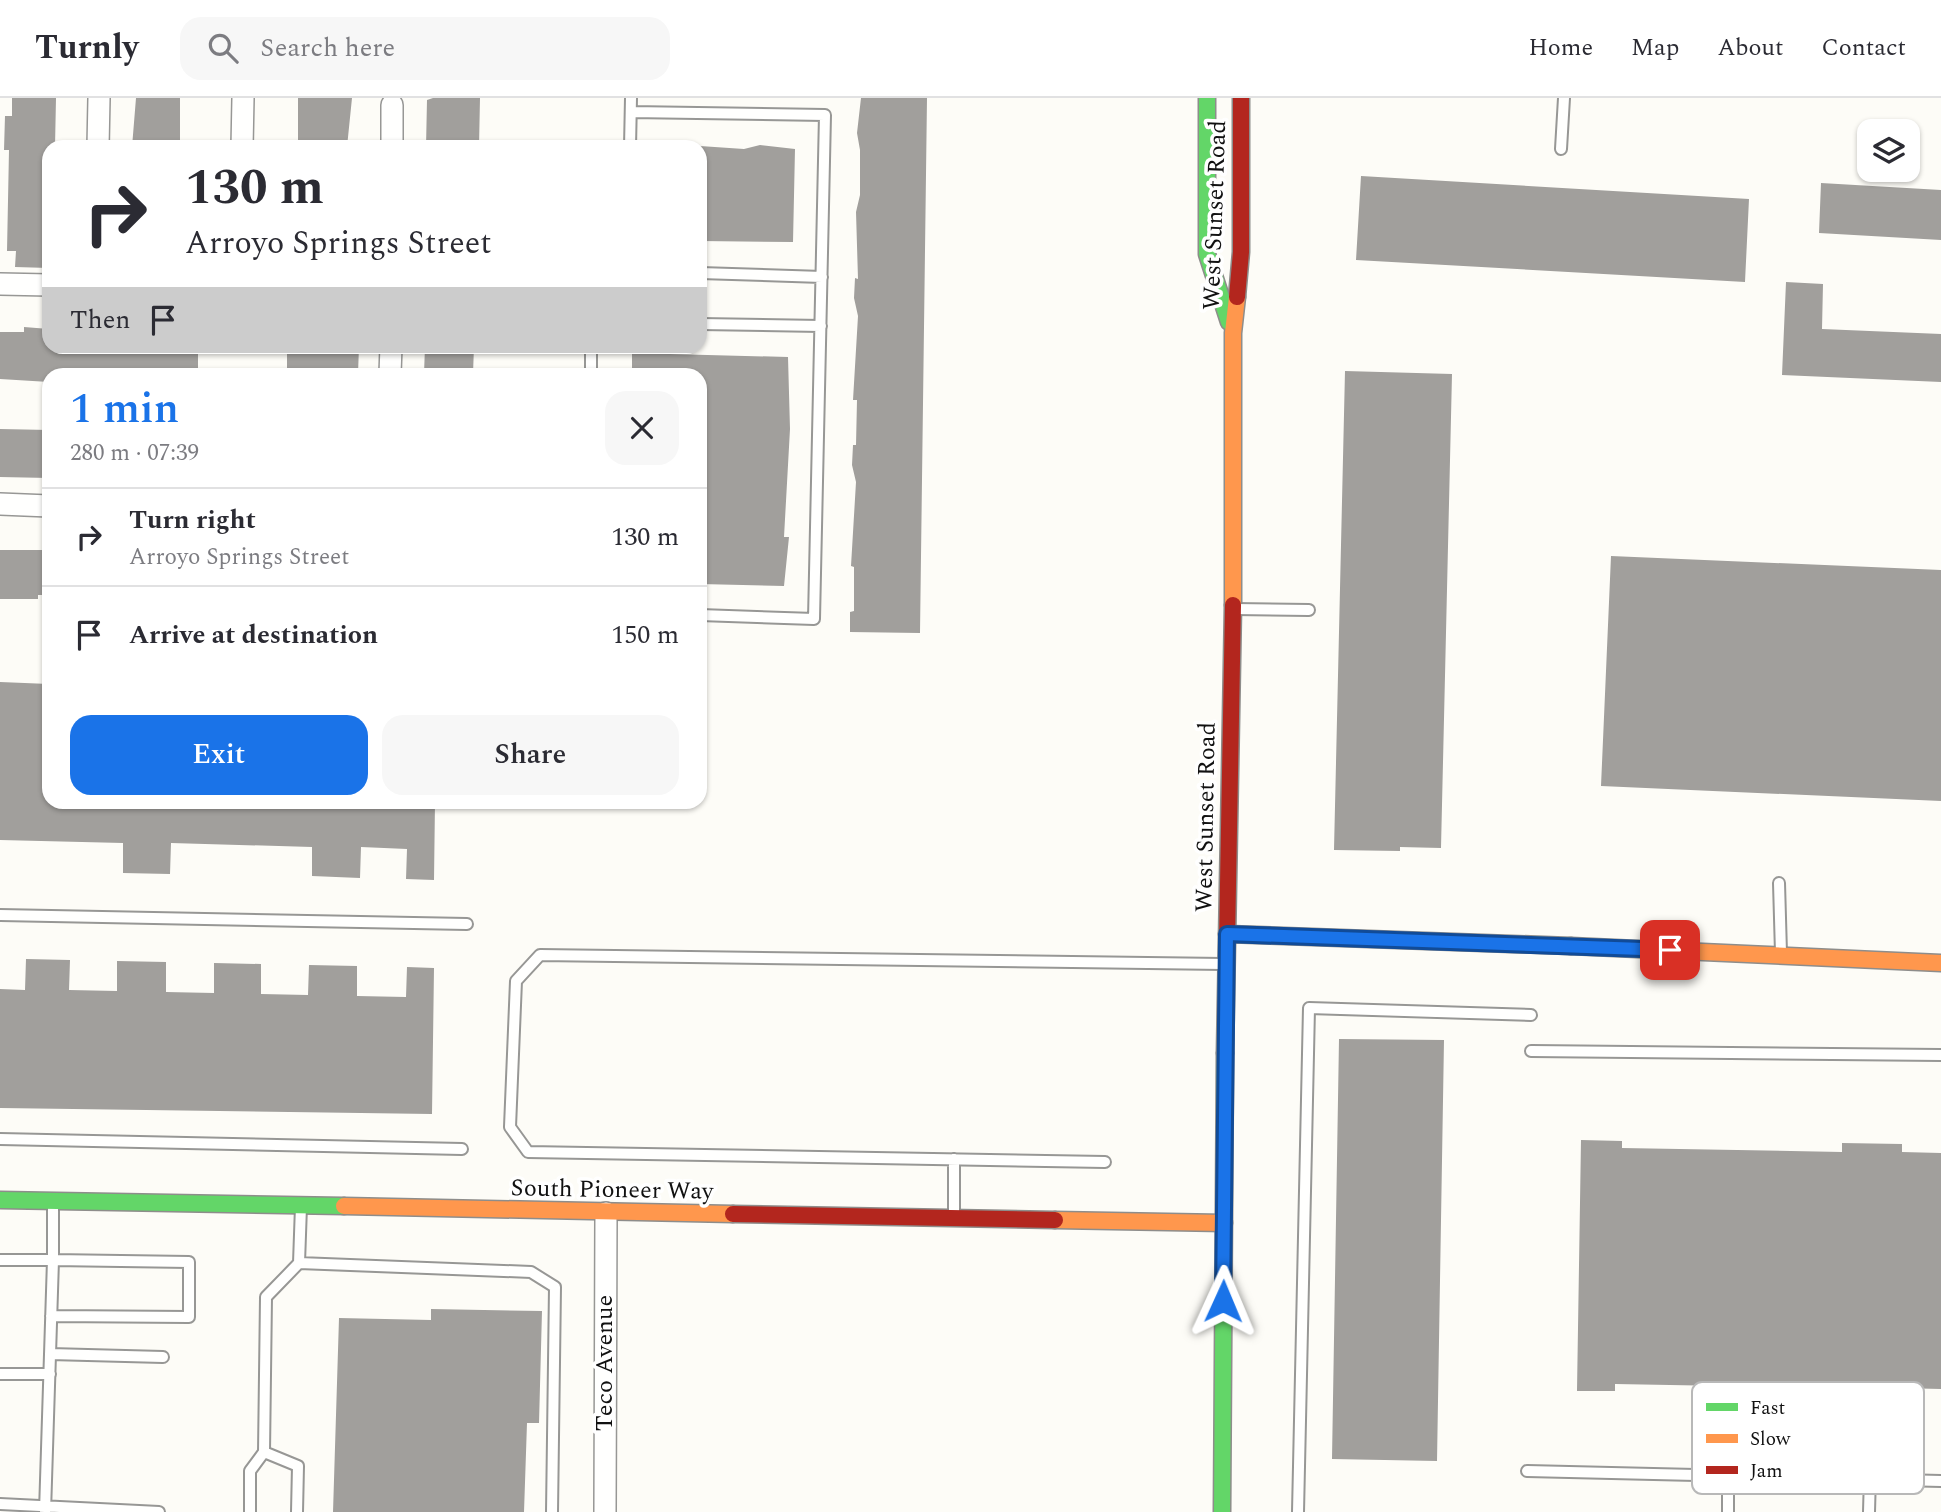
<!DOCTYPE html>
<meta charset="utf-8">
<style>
:root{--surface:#fff;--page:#f7f7f7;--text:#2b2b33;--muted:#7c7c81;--line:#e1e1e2;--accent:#1a73e8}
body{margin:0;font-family:Spectral,serif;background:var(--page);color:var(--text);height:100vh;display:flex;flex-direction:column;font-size:26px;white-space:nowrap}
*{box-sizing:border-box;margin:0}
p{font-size:23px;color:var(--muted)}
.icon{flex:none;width:38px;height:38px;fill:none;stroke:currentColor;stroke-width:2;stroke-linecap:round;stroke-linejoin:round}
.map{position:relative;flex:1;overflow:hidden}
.sheet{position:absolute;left:42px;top:270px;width:665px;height:441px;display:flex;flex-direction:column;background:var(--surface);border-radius:21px;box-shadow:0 2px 5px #0004}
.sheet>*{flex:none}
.guide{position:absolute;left:42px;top:42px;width:665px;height:214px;border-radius:21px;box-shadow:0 2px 5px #0004;background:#fff;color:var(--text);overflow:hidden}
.fabs{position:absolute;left:1857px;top:21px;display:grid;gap:14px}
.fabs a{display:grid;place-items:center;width:63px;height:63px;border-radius:14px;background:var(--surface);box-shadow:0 2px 5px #0004;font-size:35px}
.pin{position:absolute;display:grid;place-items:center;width:60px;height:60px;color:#fff;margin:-30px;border-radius:14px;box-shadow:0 4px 10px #0006}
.me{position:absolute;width:77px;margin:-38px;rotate:1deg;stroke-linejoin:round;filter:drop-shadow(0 0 5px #0008)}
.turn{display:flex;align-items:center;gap:24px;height:147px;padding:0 28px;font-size:32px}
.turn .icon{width:91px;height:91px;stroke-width:2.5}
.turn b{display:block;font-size:49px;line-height:60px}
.then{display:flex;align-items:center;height:66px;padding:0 28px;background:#0003;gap:14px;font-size:26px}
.round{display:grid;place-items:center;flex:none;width:74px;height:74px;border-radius:21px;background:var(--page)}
.head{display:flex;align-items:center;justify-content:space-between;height:119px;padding:0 28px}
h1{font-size:42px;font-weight:600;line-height:52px;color:var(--accent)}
.action{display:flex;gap:14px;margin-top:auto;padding:14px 28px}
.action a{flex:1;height:80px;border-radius:21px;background:var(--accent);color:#fff;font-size:28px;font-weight:600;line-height:80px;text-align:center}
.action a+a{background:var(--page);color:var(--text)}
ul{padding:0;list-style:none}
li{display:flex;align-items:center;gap:21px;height:98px;padding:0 28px;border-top:2px solid var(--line)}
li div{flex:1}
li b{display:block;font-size:26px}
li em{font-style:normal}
header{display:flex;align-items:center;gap:42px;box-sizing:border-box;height:98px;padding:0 35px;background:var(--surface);border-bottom:2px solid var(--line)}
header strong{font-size:33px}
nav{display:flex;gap:38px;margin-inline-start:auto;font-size:24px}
.search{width:490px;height:63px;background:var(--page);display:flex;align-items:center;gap:18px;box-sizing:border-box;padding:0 24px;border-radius:21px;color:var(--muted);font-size:26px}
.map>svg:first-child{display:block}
</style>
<header>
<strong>Turnly</strong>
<div class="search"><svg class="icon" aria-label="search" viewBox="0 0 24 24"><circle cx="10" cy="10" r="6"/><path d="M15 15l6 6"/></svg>Search here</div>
<nav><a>Home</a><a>Map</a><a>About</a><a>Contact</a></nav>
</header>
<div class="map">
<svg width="1941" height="1414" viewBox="0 0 1941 1414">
<rect width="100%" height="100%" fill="#fdfcf7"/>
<path fill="#a19f9c" d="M12,0H56L55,49H49V170L15,169L16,153H7L9,52H4L5,18H12Z
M136,0H180V49H132Z
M298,0H352L347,49H298Z
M433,0H480L479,49H426L427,2Z
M861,0H927L920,535L850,534V514L854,513V469L851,468L856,384L852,367L853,347H856L857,302H853L858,218L854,200L855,180L858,181L856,114L860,97V52L857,35Z
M760,47L795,51L793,144L700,143V48L744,51Z
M1361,78L1749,101L1745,184L1356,162Z
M1821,85L1941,92V142L1819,135Z
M1786,184L1823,186L1822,231L1941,236V284L1782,277Z
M24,229L49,231V248H198V276H49V284L0,281V234H24Z
M287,248H359L358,276H287Z
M425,248H474L473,276H424Z
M632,255L788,259L790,331L784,439H789L784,488L700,486V276H632Z
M1345,273L1452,276L1441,750L1400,749V753L1334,752Z
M0,331L49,332V380L0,379Z
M0,452H49V497H38V501H0Z
M1611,458L1941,472V703L1601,688Z
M0,584L49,586V704H435L434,782L406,781L407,751L361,749L360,780L312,778V749L171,745L170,776L123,775V745L0,742Z
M26,861L70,862L69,892L117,893V863L166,864V894L214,895V865L261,866V896L308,897L309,867L357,868V898L406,899L407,869L434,870L432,1016L0,1010V891L25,892Z
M1339,941L1444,942L1437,1363L1332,1361Z
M1581,1042L1622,1043V1050L1842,1054V1045L1902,1046V1054L1941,1055V1291L1899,1290V1298L1839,1297V1290L1615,1286V1293H1577Z
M431,1211L542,1213L539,1325H527L524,1414H333L339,1220L431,1222Z"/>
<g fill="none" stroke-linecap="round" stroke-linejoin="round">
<defs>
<path id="lane" d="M631,14L825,17L814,521L700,517
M630,49L631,0
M1561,51L1564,0
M700,175L822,179
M700,226L821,228
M591,276V248
M1234,511L1309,512
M1779,785L1781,855
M0,817L467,826
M1531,953L1941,957
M0,1041L462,1051
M1105,1064L528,1054L510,1029L516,883L540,857L1223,866
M954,1118V1061
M0,1162H53V1106
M299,1165L301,1108
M50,1256L163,1259
M0,1276H50
M264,1354L298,1368L297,1414
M1527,1373L1941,1383
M0,1406L159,1414
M45,1414L53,1162L189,1164V1219L51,1218
M250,1414V1373L264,1354L266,1199L299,1165L531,1174L555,1189L552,1414
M1298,1414L1309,910L1531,917
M1728,1414V1378
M1869,1414L1872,1303"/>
<path id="street" d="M98,49L99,0
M242,49L243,0
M392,49V7
M0,186L49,187
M390,276L391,248
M0,406L49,408
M605,1414L606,1115"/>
<path id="fast" d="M1207,0V156L1229,224
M1227,836L1571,848
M0,1102L344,1108
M1222,1414L1225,955"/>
<path id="slow" d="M1233,507V235L1237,199
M1571,848L1941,865
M344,1108L733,1116
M1055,1122L1224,1125"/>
<path id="jam" d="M1237,199L1241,154V0
M1225,955L1233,507
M733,1116L1055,1122"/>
</defs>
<use href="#lane" stroke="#979795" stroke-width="14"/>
<use href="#street" stroke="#979795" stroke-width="24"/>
<use href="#fast" stroke="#8e8d8b" stroke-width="19"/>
<use href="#slow" stroke="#8e8d8b" stroke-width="19"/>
<use href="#jam" stroke="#8e8d8b" stroke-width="19"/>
<use href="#lane" stroke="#fffffe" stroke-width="10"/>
<use href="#street" stroke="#fffffe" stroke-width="21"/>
<use href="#fast" stroke="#63d668" stroke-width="16"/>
<use href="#slow" stroke="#ff974d" stroke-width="16"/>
<use href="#jam" stroke="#b3261e" stroke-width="16"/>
</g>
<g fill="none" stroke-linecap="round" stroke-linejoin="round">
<defs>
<path id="route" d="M1223,1203L1227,836L1670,852"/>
</defs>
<use href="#route" stroke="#114b97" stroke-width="18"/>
<use href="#route" stroke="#1a73e8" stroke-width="12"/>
</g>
<g text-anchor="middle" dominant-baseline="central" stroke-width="7" stroke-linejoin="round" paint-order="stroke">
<g font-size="24" fill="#111" stroke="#fff">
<text transform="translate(1215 117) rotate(-88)">West Sunset Road</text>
<text transform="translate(1206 719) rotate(-89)">West Sunset Road</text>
<text transform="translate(612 1092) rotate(1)">South Pioneer Way</text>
<text transform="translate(605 1265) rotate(-90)">Teco Avenue</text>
</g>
</g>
<rect x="1692" y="1284" width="232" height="112" rx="10" fill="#fff" stroke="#b8b8b8" stroke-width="2"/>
<rect x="1706" y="1305" width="32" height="8" fill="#63d668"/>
<rect x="1706" y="1336" width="32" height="9" fill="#ff974d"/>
<rect x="1706" y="1368" width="32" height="8" fill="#b3261e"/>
<g font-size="19" fill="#111">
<text x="1750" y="1316">Fast</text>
<text x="1750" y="1347">Slow</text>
<text x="1750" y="1379">Jam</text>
</g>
</svg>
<div class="fabs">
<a><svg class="icon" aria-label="layers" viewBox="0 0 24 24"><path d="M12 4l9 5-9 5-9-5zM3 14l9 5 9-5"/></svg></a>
</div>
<div class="pin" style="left:1670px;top:852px;background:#d93025"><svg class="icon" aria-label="arrive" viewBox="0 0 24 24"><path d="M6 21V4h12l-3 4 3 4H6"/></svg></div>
<svg class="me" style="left:1223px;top:1203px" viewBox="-20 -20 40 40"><path d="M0-17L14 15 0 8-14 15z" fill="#1a73e8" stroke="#fff" stroke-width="4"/></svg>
<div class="guide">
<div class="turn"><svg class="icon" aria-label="right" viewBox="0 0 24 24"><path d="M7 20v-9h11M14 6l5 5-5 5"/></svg><div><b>130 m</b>Arroyo Springs Street</div></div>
<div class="then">Then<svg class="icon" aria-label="arrive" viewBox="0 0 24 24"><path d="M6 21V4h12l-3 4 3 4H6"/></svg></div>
</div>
<section class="sheet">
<div class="head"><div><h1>1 min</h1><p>280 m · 07:39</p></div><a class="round"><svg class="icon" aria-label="close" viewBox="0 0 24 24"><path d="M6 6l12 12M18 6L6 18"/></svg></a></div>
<ul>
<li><svg class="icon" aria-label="right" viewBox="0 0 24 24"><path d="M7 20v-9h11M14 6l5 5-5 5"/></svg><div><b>Turn right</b><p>Arroyo Springs Street</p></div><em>130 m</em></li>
<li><svg class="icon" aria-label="arrive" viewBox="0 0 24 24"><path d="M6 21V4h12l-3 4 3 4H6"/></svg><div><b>Arrive at destination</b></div><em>150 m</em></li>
</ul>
<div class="action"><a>Exit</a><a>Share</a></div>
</section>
</div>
